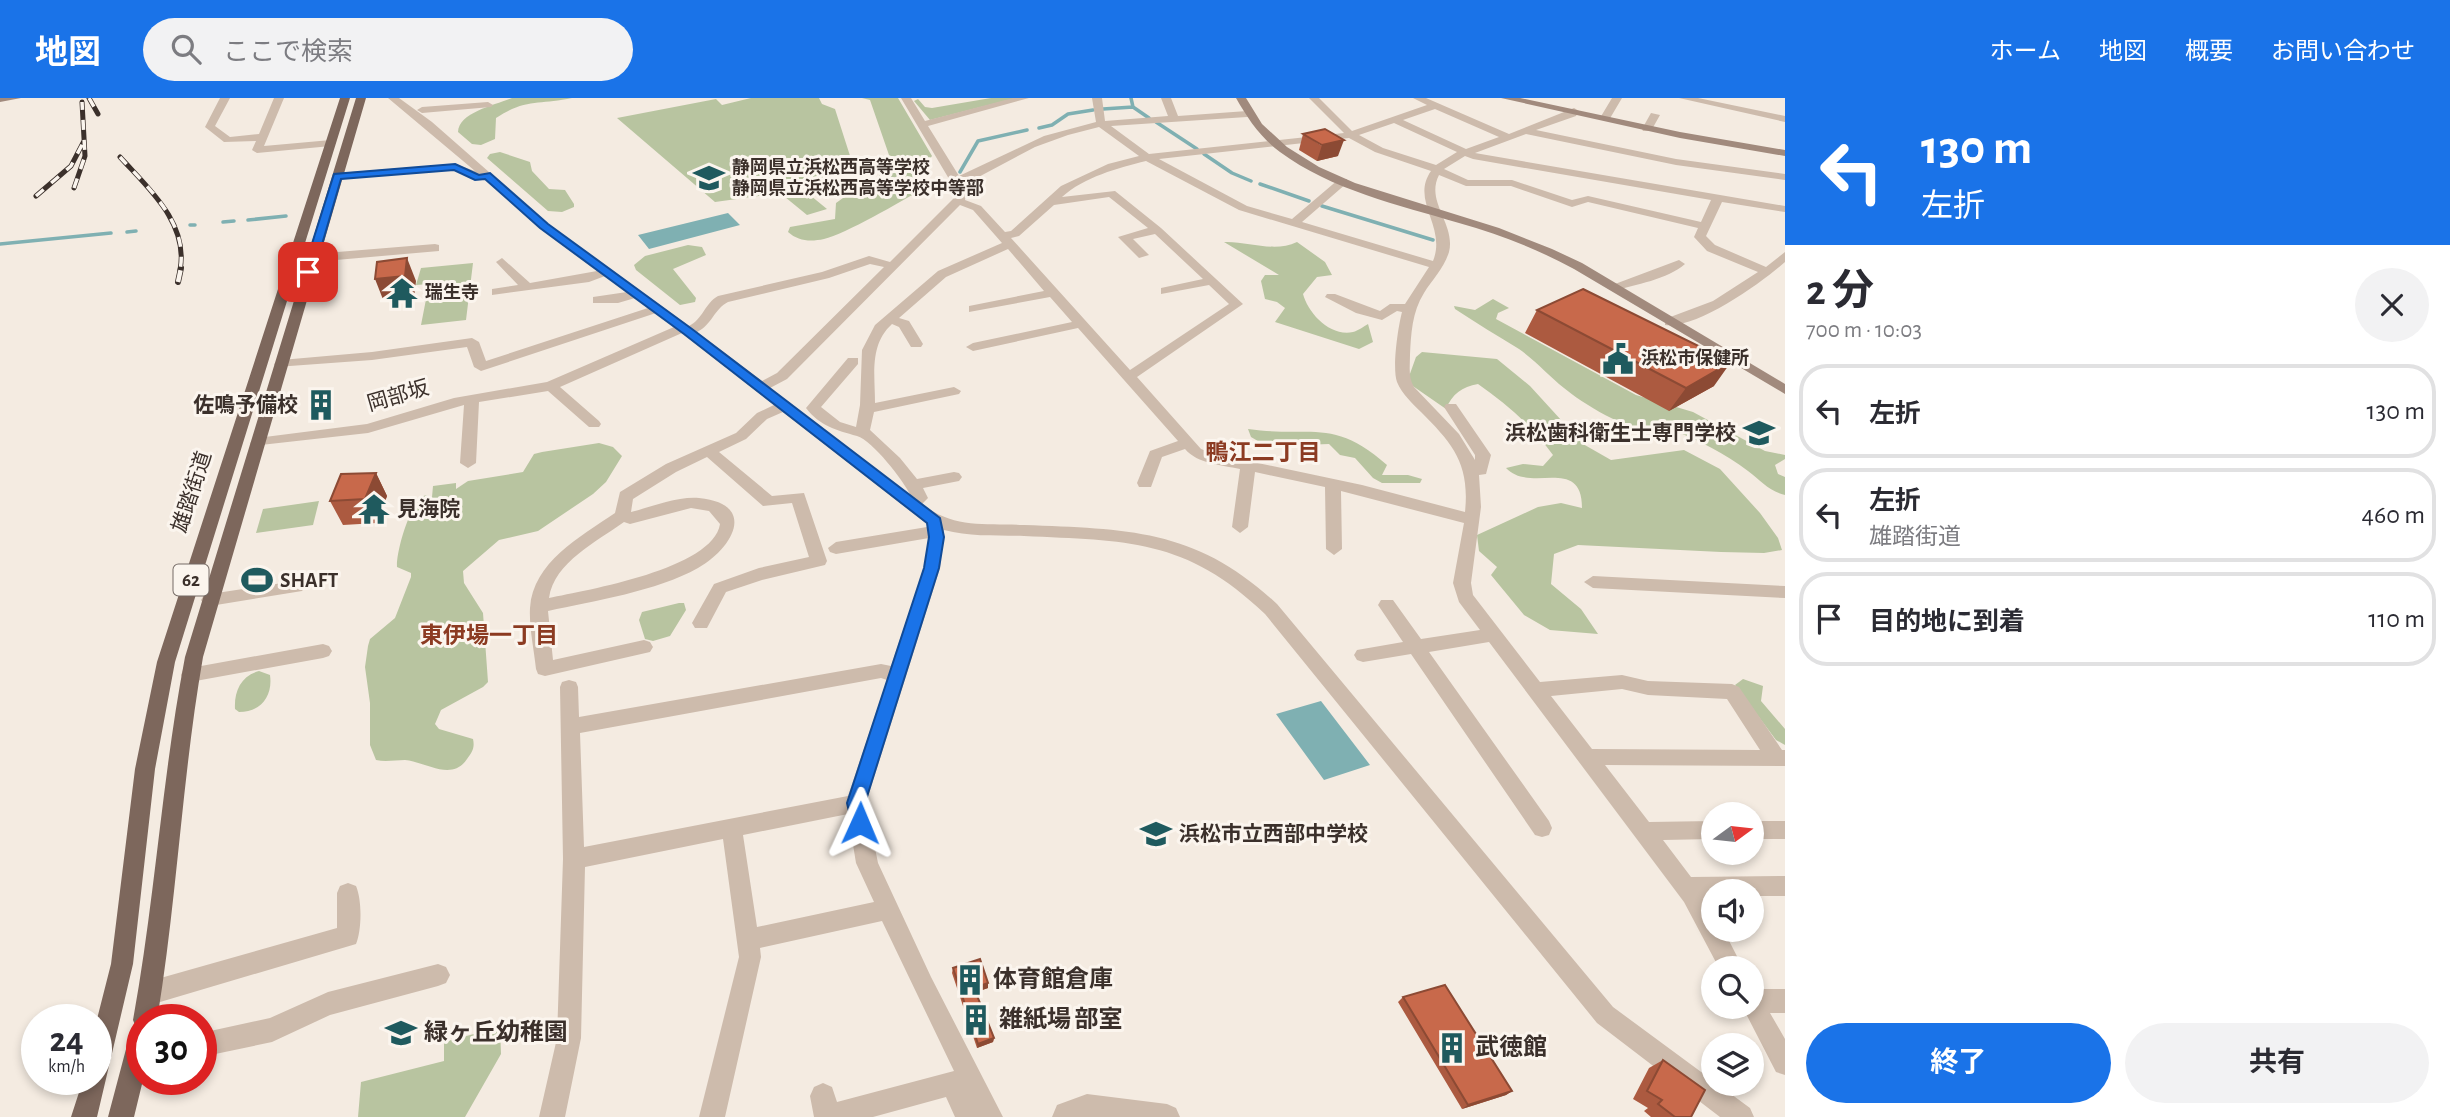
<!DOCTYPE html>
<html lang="ja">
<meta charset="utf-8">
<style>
:root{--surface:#fff;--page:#f2f2f3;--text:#2b2b33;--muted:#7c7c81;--line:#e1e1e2;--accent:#1a73e8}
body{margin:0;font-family:"Alegreya Sans","Noto Sans JP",sans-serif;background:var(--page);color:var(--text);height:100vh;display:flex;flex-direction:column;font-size:26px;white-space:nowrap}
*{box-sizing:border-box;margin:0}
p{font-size:23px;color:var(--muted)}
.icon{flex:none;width:38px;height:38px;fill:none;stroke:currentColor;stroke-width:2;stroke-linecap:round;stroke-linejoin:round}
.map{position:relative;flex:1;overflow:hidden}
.side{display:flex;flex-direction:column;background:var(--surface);width:665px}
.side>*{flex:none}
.hud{background:#1a73e8;color:#fff;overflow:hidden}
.needle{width:46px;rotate:75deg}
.fabs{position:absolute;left:1701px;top:704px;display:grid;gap:14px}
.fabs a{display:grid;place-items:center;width:63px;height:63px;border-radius:50%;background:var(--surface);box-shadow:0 4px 10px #0003;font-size:35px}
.speed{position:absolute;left:21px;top:906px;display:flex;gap:14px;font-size:35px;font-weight:700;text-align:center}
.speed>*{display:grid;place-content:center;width:91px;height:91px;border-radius:50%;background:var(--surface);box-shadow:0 4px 10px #0003;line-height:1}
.speed small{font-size:18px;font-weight:400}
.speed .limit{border:10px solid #d22;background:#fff;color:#111}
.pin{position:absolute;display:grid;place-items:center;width:60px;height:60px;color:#fff;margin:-30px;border-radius:14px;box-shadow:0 4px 10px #0006}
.me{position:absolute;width:77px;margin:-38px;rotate:1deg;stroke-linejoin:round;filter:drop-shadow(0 0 5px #0008)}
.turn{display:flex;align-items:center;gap:24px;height:147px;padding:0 21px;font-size:32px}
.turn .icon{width:91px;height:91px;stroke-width:2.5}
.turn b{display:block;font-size:49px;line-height:60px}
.round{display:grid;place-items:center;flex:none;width:74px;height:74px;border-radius:37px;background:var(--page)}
.overview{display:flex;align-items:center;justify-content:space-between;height:119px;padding:0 21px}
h1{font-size:42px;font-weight:700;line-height:52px}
.action{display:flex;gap:14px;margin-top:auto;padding:14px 21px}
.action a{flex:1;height:80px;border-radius:42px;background:var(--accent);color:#fff;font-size:28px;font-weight:700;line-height:80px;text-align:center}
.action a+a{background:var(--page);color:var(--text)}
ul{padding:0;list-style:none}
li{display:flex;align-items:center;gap:21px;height:94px;margin:0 14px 10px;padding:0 7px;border:4px solid var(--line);border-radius:28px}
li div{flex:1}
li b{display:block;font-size:26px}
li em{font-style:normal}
header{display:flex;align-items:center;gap:42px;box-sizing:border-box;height:98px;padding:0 35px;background:var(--accent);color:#fff}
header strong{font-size:33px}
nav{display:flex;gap:38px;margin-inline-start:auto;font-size:24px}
.search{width:490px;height:63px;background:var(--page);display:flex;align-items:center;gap:18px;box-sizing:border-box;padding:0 24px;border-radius:38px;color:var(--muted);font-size:26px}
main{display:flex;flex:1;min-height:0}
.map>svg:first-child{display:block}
</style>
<header>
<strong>地図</strong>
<div class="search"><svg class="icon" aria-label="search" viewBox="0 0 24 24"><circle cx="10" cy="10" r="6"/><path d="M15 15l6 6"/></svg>ここで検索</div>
<nav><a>ホーム</a><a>地図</a><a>概要</a><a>お問い合わせ</a></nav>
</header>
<main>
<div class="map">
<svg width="1785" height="1019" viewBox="0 0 1785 1019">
<rect width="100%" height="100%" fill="#f4ebe1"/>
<path fill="#b8c4a0" d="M512,0H572C540,7 526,0 496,20L495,41L481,47L472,46L458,34C459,14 496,7 512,0Z
M751,0H819L822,6L835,11L852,64L857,70L766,97L715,104L617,20L716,1L722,7Z
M862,0H898L932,58L917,76L922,91C901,104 845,136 824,141C810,144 798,143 788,134L790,129L835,121L836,105L843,100L880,85L879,73L889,57L870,2Z
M991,0H1016L930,22L914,3L918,1L925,9L932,10Z
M500,54L530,64L532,73L549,91L565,92L574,106V109L562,114L548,113L487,60L490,56Z
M857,77L869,86L832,97L821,88Z
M805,93L827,111L807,117L785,99Z
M1224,144C1248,143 1274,155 1297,144L1325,164L1332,177L1317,179L1303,196C1308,215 1330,239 1353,234C1358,233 1364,228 1368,226L1373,244L1359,251L1275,224L1285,210L1277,204L1265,201L1261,183L1265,177H1279Z
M688,147L702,149L706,157L673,171L696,200L695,204L680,207L636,172L634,167L645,158Z
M473,165L466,222L421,227L429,186L416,187L421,170Z
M1493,201L1509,210L1498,215L1496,221L1636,297L1693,314L1765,353L1785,357V361L1775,367L1778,376L1785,379V397C1769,393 1761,383 1748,373C1726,356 1697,341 1670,331C1646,345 1584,307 1564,290C1549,278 1535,262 1519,251C1498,238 1476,225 1455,211L1454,208L1475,212Z
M1422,254L1497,261L1530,288L1583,346L1611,362L1684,352L1720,371L1760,415L1778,440L1782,452L1764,455L1721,454L1578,447L1554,456L1551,486L1581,511L1598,536L1550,532L1524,517L1491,477L1497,469L1479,453L1477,437L1538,409L1561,405L1582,410C1582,357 1530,396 1506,370L1523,366L1543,368L1553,357C1533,329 1507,306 1478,286C1462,289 1452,296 1446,311L1407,284L1416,259Z
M1248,331C1310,340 1334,319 1387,367L1382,377H1408L1422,381L1420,385H1382L1373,380L1355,360L1340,357L1329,346L1277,348L1263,346L1251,339Z
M599,345L613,349L622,358L606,384L593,396L538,433L499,442L463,473L464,485L483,515L488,584L483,589L441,612L435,626L439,631L473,641C475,650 472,654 467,661C452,684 426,664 405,662C395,662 386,664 376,662L370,647V605L365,569L368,548L370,541L395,520L411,479V475L397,469C396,453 411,401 426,397L432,399L433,388L456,385V391L468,383L523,374L534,356L542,354Z
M319,403L313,427L256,435L263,411Z
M679,505H684L686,512L670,538L653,543L645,541L639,522L642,514Z
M259,573L270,577C273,598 261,614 239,614L235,611C234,593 241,578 259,573Z
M1743,581L1763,588L1761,603L1785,631V647L1776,642L1735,587Z
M500,929L501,956L465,1019H358L361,984L444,963V944Z"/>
<path fill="#7fb0b2" d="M728,115L740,127L649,151L638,137Z
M1321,603L1370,667L1324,682L1276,616Z"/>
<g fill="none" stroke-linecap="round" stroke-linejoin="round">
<path stroke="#7fb0b2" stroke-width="3.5" d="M1131,0L1133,9L1149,20
M1103,11L1133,9
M1156,24L1197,51
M1039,30L1052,27L1068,16L1093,12
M1204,56L1232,75L1251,83
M960,74L978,43L1027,32
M1260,86L1309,103
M1322,108L1433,142
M248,122L286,118
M223,124L234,123
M190,127H195
M127,134L136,133
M0,146L111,135"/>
<path fill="#cdbbac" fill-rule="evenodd" d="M220,0H230L215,28L230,39L259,36L274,0H284L264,48L331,42L336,45L331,48L257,55L252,52L256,43L224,44L205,29Z
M388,0H399L432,24L548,126L689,228C703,221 705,205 718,198L822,174L869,158L890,164L955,99V91L901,0H911L925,23L1013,0H1029L928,28L959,78L1044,38L1096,24L1092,0H1102L1105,23L1168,18L1161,0H1171L1178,18L1247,13L1252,16L1247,19L1111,28L1149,56L1344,35L1309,0H1319L1352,33L1427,7L1413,0H1426L1509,36L1574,10L1579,13L1576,18L1536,32L1676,61L1785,76V82L1676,67L1526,36L1475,55L1785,108V114L1722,104L1706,138L1715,147L1766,169L1785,154V164C1763,184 1696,232 1665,227V221L1713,203L1758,174L1707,153L1694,139L1698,130L1588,104L1572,109L1511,88H1466L1439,77C1425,104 1456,126 1449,154C1444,170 1432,182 1424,195C1412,214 1411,236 1410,257C1410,268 1408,279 1414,289L1459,336L1475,362V357L1444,309L1446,306H1456L1491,357L1486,376L1479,377L1481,409L1471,485L1473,497L1540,584L1622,577L1648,583L1732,586L1739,589L1782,652H1785V668L1605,667L1649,724L1713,723V741L1663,742L1691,779L1785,778V798H1752V793H1713V799H1705L1713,814V831H1723L1743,870H1719L1684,804L1489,544L1429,554L1549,723L1552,730L1549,737L1542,739L1535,737L1411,556L1363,564L1357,562L1354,557L1357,552L1403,544L1378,507L1381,502H1393L1421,541L1480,532L1459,504L1453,485L1464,425L1341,393L1342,451L1334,457L1326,451L1325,389L1255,374L1248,429L1240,435L1232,429L1240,371C1221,367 1198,366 1185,351L1162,359L1151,389H1139L1137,385L1150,353L1178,343L1078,230L973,253L966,249L973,245L1072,224L1050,199L969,214V208L1044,193L1008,151L946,179L899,220L909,223L923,246L921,249H911L899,229L892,226C869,247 875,277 875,305L954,289L961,293L959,296L874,314L870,332L900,360L917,381L954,374L959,375L962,379L959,383L923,390L928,400L922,406C954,431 985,425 1024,427C1129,431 1197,431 1277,506L1613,909L1750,1010L1754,1019H1720L1597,925L1265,516C1186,440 1126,443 1024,438C997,437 970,439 944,432L940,470L866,705L878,765L931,879L1003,1019H955L946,999L873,1019H814L810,998L814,989L823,985L832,989L837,1004L954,973L882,823L760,850L761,859L725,1019H699L739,859L723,741L585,769L581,940L565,1019H539L557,940L563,761L560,589L562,584L569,582L576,584L578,589L579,619L881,566L891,568L924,470L929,440L836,456L830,454L828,450L836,444L927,429V426L783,314L767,321L746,341L719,354L772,398L804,395L827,463L825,467L762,482L726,494L707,530H695L692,525L714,486L759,470L809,459L792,405L763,408L707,359L676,374L633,401L631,414C651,409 678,398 699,400C758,406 733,450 698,470C657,493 594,503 548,513L553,562L644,542L650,544L653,549L650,554L545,578L538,576L536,571C534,551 529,530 530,510C533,464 580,439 615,415L620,394L666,366L736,335L757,315L774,307L682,235L560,289L599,323L601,326L599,329H589L548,293L479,304L476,365L468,370L460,365L464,307L368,335L252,348L250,345L257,340L367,326L454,300L547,284L674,229L656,215L481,273L474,269L467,249L372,262L276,269L274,266L281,262L372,254L472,240L479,244L486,263L648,210L635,200L618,205H593V199L627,194L605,178L589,184L492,197V191L518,187L496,164L502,160L530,185L597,173L540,130L485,81L454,72L333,80V76L337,75L455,66L475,73ZM1435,11L1499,39L1466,51L1403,22ZM1394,25L1457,54L1436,67L1383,50L1359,37ZM1099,29L1139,58L1108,66L1061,88L1011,133L1005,134L981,108L965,102L967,91L963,85L971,83L1035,49L1068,37ZM1349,40L1375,54L1431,73C1410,103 1447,128 1433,163L1302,124L1347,85V81H1339L1292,121L1247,108L1159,61ZM1465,58L1473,61L1711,102L1701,124L1588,98L1572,102L1512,82H1468L1444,71ZM1146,63L1239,112L1429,169L1405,206H1390L1380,213L1335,196H1327L1325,199L1356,215L1382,222L1397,213L1402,214C1398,229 1392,270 1397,284C1402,296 1413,306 1421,314C1453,346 1470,366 1465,414L1362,387L1215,356L1201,351L1137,279L1243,206L1161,130L1115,93L1062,99C1084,79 1118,70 1146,63ZM1109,99L1148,130L1118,139L1139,160L1149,157L1133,141L1155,136L1203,181L1161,190V196L1209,187L1229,206L1130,272L1011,140L1019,138L1054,107ZM960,107L973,112L1002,145L938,173L875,227L862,252L860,307L856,329L840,324L821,309L858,266V260H848L806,310C820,328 836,332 857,338C873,343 903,382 911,398L770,290L787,281ZM870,166L884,169L777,275L762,283L697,234C712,227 714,211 728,204L829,180ZM691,410L709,413L720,426C713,471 587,492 549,500C554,464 598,443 624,424L630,426ZM881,580L887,582L848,698L584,749L580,635ZM1622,591L1648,597L1727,601L1760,652L1592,651L1551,598ZM848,716L856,765L874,804L757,829L743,737Z
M1612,0H1622L1609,22H1601L1600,20Z
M1679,0H1698L1785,18V24Z
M488,4L493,7L491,9L422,15L417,12L422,9Z
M1651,15L1660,17L1651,33H1643L1642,31Z
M435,146L439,147V153L313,164L307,160L313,156Z
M1679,162L1685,166C1668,181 1635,187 1613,193L1607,189Z
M1593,478L1785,488V500L1593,490L1584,484Z
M296,483L302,485L305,489L302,493L210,508L204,507L201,502L204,497L210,496Z
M323,546L329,548L332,553L329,558L323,560L190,584L183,582L181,577L183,572L190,570Z
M1752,723H1785V741H1752Z
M348,785L356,788C362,802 362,831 356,846L150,907L142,903L138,895L142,887L150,883L337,830V795L340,788Z
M438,866L446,869L450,877L446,885L438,888L330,917L272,944L201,959V935L270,920L328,894Z
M1752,891H1785V915H1770L1785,941V977L1776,974L1742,908H1752Z
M1087,996L1167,1006L1176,1010L1180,1019H1052L1057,1007Z"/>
<path fill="#a18a7d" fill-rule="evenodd" d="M0,0H21L0,4Z
M1236,0H1246L1262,26L1287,49L1319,69L1355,85L1499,130L1552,151L1582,165L1785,286V296L1574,171C1537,151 1499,136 1459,125C1399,107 1331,92 1280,54C1260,39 1248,21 1236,0Z
M1501,0H1520L1680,34L1785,52V58L1680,40Z"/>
<path fill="#7d675c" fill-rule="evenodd" d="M340,0H350L175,564L155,671L133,866L97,1019H71L83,982H96V925L111,866L135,671L157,564Z
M356,0H366L203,559C182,679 177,802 157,922H142L143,982L134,1019H108L130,936L135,927L133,922C155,802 162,679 185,559Z"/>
<defs>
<path id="rail-far1" d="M89,0L98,16
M120,59C148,90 189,125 180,172
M74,90L85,58L82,4
M36,98L71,68L84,43"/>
<path id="rail" d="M178,184L181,170"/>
</defs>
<use href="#rail-far1" stroke="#3b302b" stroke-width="5"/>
<use href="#rail" stroke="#3b302b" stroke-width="6"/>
<use href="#rail-far1" stroke="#fbf5ee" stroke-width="3.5" stroke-dasharray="10" stroke-linecap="butt"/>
<use href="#rail" stroke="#fbf5ee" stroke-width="4.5" stroke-dasharray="12" stroke-linecap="butt"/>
</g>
<path fill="#ac5a40" d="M1303,36L1338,58L1317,63L1299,52Z
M1537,212L1714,288L1669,313L1525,235Z
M376,375L387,398L377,425L343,427L330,403Z
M953,870L988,890L976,894L994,940L993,944L977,950L952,875Z
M1403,899L1512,993L1506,997L1462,1011L1398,904Z
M1663,962L1691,1019H1651L1644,1013L1648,1010L1633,1001L1649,970Z"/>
<path fill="#8c4a34" d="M1344,42L1338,58L1317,63L1322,47Z
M407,160L416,183L414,200L384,204L375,181Z
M1731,264L1714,288L1669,313L1686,290Z
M376,375L387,398L377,425L365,401Z
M988,885V890L974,895V890Z
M994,940L993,944L977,950L978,946Z
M1512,993L1506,997L1462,1011L1468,1007Z"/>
<path fill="#c8694b" stroke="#8c4a34" stroke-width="2" d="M1325,31L1344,42L1322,47L1303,36Z
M407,160L405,178L375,181L377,164Z
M1583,191L1731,264L1686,290L1537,212Z
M376,375L365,401L330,403L341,376Z
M980,861L988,885L974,890L994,940L978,946L953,870Z
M1445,887L1512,993L1468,1007L1403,899Z
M1663,962L1705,992L1691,1019H1675L1658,1006L1662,1002L1647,993Z"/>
<path fill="#1a73e8" stroke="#114b97" stroke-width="2" d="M455,66L479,77L490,75L548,126L692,231L940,420L944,439L939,470L865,705L869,725L866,731L860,734L853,731L847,705L924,470L929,439L927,425L684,236L540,130L485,81L475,82L454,72L341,81L314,174L304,177L303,174L334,76Z"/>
<defs>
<symbol id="school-bare" viewBox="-9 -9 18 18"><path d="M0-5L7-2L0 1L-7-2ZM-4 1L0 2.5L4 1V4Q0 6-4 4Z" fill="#1f5a5e" stroke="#fbf5ee" stroke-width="2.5" paint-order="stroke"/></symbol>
<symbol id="temple-bare" viewBox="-9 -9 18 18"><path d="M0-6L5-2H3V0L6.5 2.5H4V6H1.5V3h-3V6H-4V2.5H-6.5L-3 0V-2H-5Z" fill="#1f5a5e" stroke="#fbf5ee" stroke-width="2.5" paint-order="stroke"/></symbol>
<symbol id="civic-bare" viewBox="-9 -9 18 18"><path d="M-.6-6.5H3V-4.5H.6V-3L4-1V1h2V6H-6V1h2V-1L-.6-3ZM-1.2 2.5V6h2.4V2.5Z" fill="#1f5a5e" stroke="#fbf5ee" stroke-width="2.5" paint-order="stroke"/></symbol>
<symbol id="building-bare" viewBox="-9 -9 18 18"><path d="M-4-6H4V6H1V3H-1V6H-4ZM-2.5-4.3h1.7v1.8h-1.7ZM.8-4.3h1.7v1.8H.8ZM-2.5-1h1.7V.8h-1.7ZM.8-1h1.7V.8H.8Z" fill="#1f5a5e" stroke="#fbf5ee" stroke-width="2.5" paint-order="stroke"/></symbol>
<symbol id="university-bare" viewBox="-9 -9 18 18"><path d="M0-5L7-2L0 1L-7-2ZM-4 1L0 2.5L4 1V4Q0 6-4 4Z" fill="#1f5a5e" stroke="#fbf5ee" stroke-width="2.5" paint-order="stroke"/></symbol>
<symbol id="stadium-bare" viewBox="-9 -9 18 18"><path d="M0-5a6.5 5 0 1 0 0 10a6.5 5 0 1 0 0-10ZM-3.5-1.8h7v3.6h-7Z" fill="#1f5a5e" stroke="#fbf5ee" stroke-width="2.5" paint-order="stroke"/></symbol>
</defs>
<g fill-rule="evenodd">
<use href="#school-bare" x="687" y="58" width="44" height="44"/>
<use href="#temple-bare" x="380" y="173" width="44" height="44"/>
<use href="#civic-bare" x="1596" y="239" width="44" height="44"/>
<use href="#building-bare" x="299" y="285" width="44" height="44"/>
<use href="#university-bare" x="1737" y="313" width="44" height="44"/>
<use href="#temple-bare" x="352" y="389" width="44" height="44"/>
<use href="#stadium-bare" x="235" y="460" width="44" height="44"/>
<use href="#school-bare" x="1134" y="714" width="44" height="44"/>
<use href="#building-bare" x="948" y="860" width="44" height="44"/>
<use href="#building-bare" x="954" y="900" width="44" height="44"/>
<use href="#school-bare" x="379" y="913" width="44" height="44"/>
<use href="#building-bare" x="1430" y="928" width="44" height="44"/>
</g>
<g text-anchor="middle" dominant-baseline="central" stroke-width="6" stroke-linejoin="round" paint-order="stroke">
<g font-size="18" font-weight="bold" fill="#3b302b" stroke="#fbf5ee" text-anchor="start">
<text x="732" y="70">静岡県立浜松西高等学校<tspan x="732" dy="21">静岡県立浜松西高等学校中等部</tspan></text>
<text x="425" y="195">瑞生寺</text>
<text x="1641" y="261">浜松市保健所</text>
</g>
<rect fill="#fbf5ee" stroke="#756b66" stroke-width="2" x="173.5" y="466.5" width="35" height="31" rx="5"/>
<g font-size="19" font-weight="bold" fill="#3b302b">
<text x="191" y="482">62</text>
</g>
<g font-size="21" fill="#3b302b" stroke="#fbf5ee">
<text transform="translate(398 298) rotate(-16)">岡部坂</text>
<text transform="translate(192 394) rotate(-72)">雄踏街道</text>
</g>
<g font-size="21" font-weight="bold" fill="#3b302b" stroke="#fbf5ee" text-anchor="start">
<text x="298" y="307" text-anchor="end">佐鳴予備校</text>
<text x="1736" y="335" text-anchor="end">浜松歯科衛生士専門学校</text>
<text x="397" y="411">見海院</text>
<text x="280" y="482">SHAFT</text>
<text x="1179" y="736">浜松市立西部中学校</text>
</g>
<g font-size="23" font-weight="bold" fill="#8c3b22" stroke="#fbf5ee">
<text x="1263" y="355">鴨江二丁目</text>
<text x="489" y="538">東伊場一丁目</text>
</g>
<g font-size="24" font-weight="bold" fill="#3b302b" stroke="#fbf5ee" text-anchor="start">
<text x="993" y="882">体育館倉庫</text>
<text x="999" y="922">雑紙場 部室</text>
<text x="424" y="935">緑ヶ丘幼稚園</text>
<text x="1475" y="950">武徳館</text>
</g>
</g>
</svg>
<div class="fabs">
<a><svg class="needle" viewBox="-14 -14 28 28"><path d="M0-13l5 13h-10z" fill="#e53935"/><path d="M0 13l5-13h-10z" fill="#7c7c81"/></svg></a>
<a><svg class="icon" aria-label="sound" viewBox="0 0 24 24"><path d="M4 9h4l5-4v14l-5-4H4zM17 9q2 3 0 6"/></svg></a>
<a><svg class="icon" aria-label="search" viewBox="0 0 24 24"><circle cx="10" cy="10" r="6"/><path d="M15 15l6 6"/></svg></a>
<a><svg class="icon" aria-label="layers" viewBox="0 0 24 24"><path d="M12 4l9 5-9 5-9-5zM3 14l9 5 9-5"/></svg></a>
</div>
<div class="speed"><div>24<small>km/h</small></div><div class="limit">30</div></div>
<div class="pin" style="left:308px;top:174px;background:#d93025"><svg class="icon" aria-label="arrive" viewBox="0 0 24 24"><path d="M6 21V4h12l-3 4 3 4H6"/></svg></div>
<svg class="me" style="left:860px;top:725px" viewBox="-20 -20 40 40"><path d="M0-17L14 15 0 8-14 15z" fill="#1a73e8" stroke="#fff" stroke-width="4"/></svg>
</div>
<section class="side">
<div class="hud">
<div class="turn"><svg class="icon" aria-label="left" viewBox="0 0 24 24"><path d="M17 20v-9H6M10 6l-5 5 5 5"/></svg><div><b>130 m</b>左折</div></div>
</div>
<div class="overview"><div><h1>2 分</h1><p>700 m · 10:03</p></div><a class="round"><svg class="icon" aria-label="close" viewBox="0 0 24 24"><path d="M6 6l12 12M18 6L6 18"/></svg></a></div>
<ul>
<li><svg class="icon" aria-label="left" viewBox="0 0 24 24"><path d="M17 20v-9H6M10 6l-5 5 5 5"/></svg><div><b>左折</b></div><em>130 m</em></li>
<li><svg class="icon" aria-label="left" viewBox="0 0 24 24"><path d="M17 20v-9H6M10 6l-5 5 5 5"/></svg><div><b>左折</b><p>雄踏街道</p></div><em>460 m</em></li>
<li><svg class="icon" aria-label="arrive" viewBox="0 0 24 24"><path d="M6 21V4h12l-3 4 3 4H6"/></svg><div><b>目的地に到着</b></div><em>110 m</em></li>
</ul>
<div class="action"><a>終了</a><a>共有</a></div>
</section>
</main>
